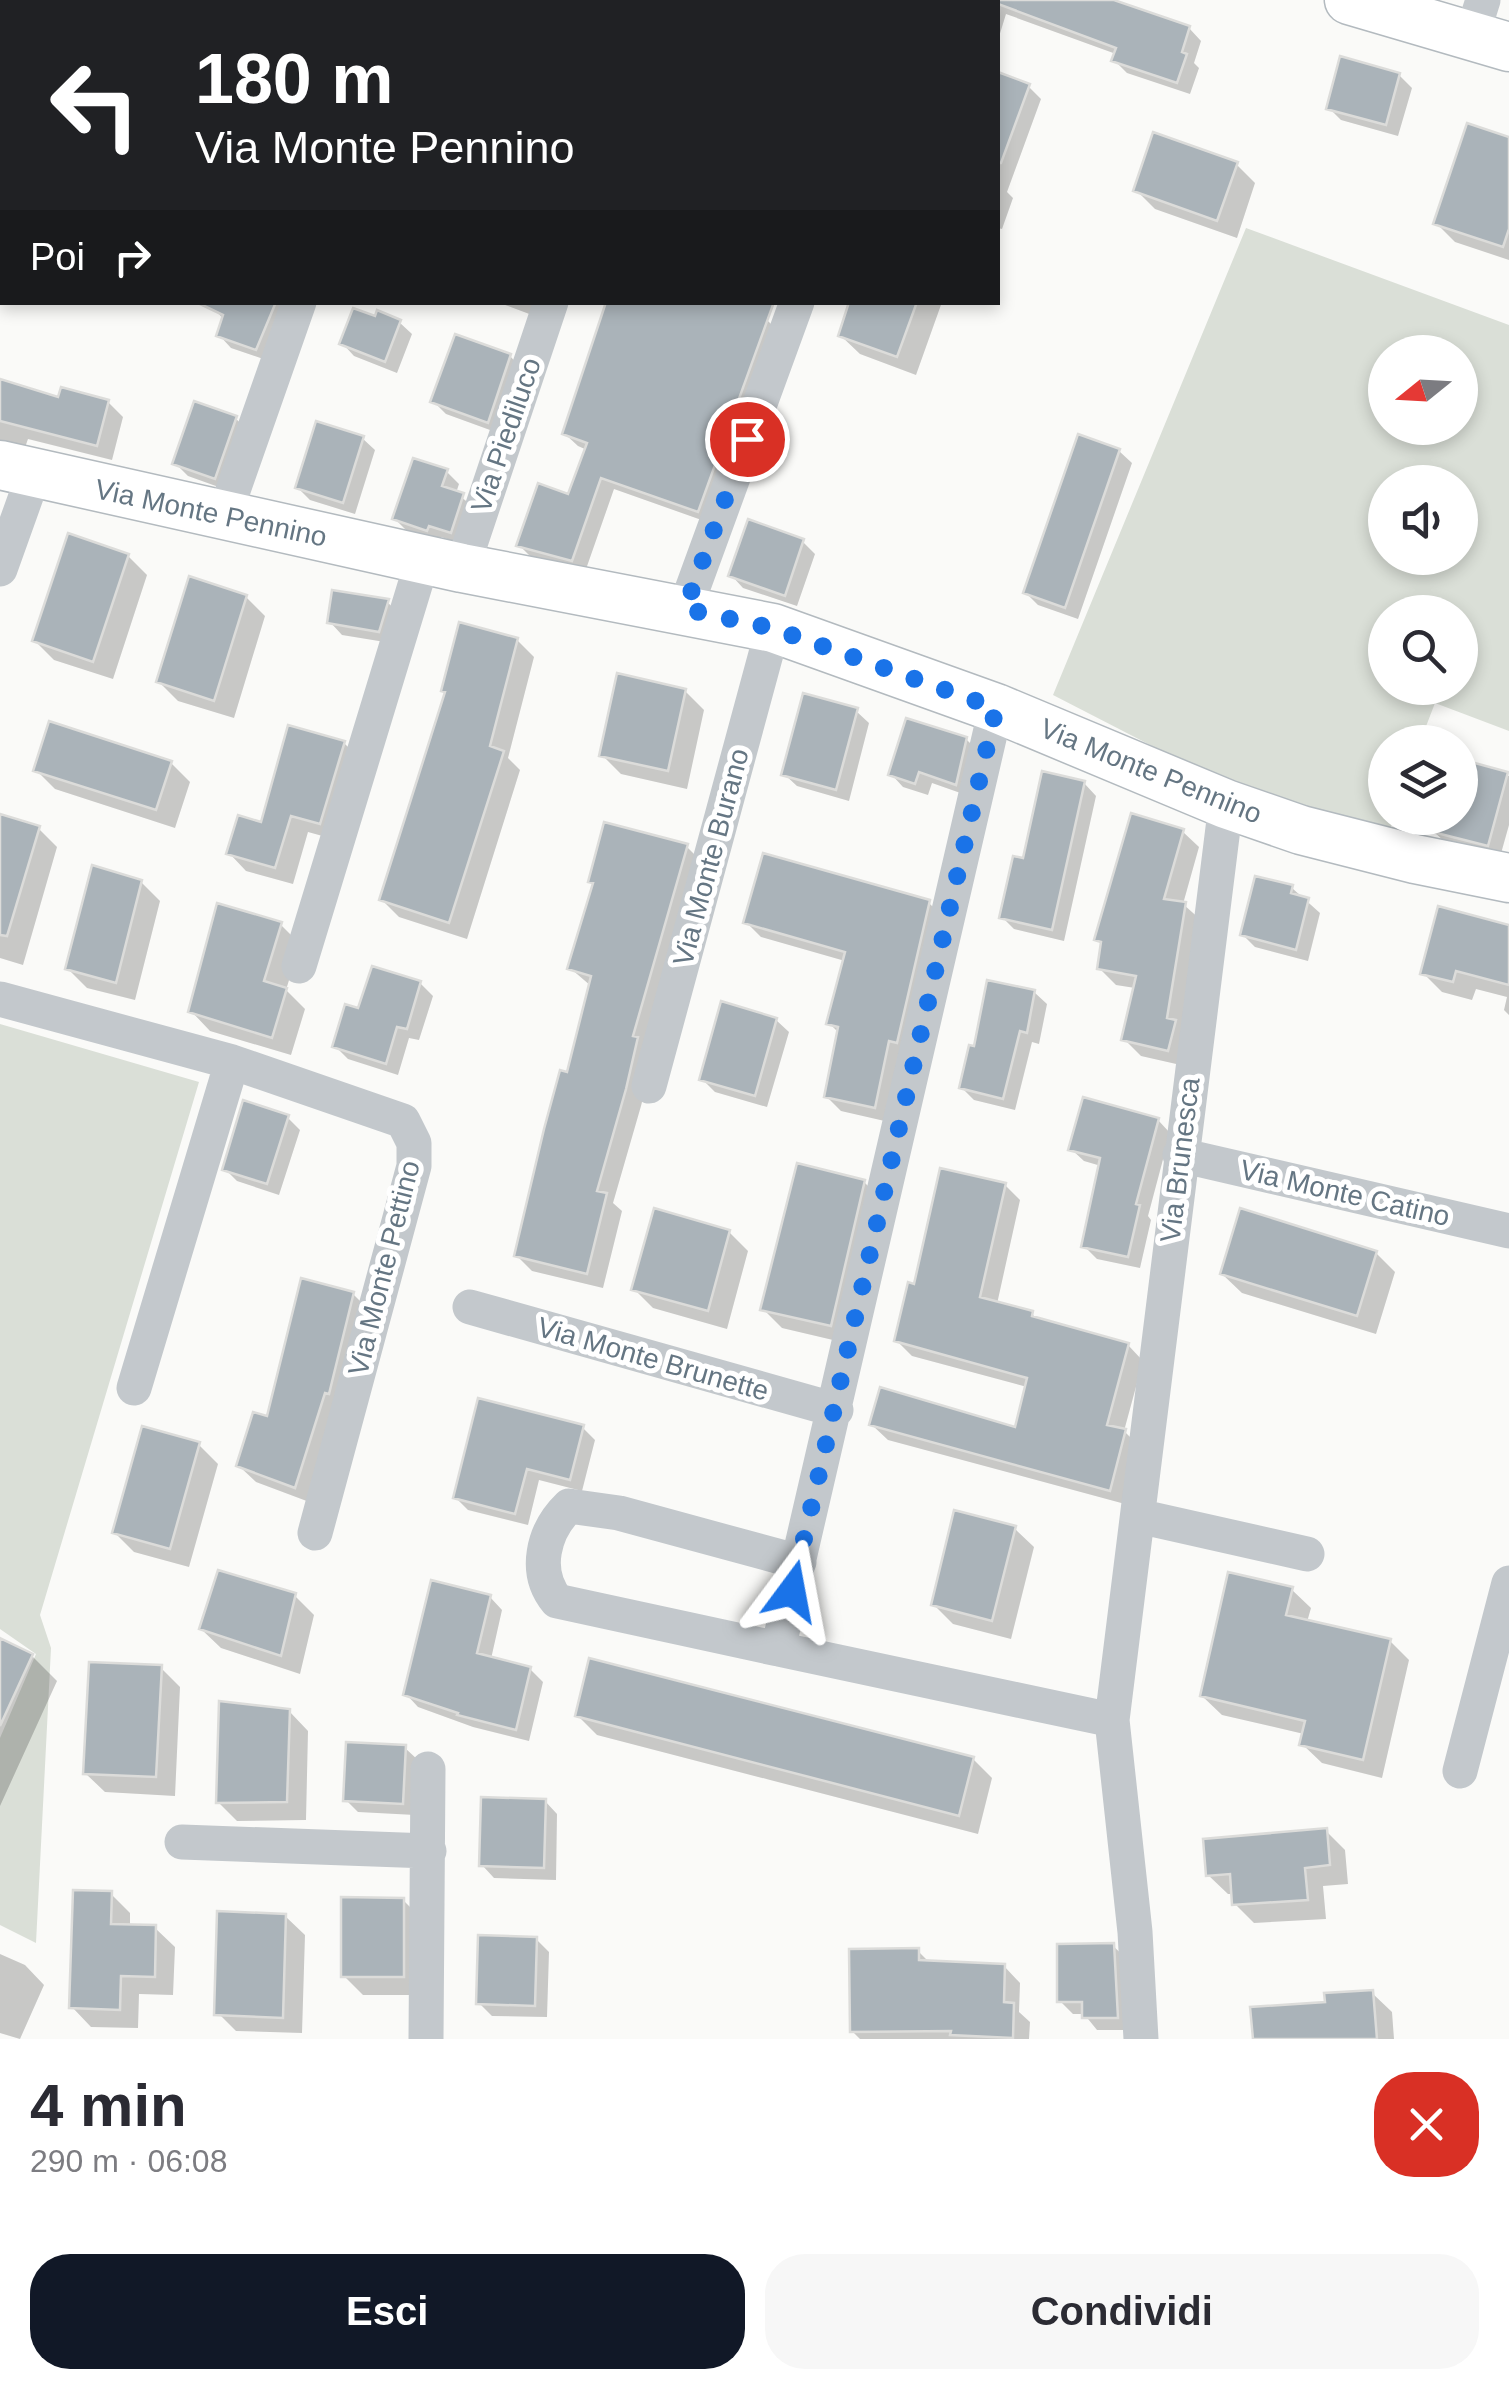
<!DOCTYPE html>
<html lang="it">
<meta charset="utf-8">
<style>
:root{--surface:#fff;--page:#f7f7f7;--text:#2b2b33;--muted:#7c7c81;--accent:#111827}
body{margin:0;font-family:Arial,sans-serif;background:var(--page);color:var(--text);height:100vh;display:flex;flex-direction:column;font-size:38px;white-space:nowrap}
*{box-sizing:border-box;margin:0}
p{font-size:32px;color:var(--muted)}
.icon{flex:none;width:55px;height:55px;fill:none;stroke:currentColor;stroke-width:2;stroke-linecap:round;stroke-linejoin:round}
.map{position:relative;height:2039px;overflow:hidden}
.panel{display:flex;flex-direction:column;background:var(--surface);flex:1}
.panel>*{flex:none}
.guide{position:absolute;left:0px;top:0px;width:1000px;height:305px;box-shadow:0 5px 15px #0003;background:#202124;color:#fff;overflow:hidden}
.needle{width:65px;rotate:252deg}
.tools{position:absolute;left:1368px;top:335px;display:grid;gap:20px}
.tools a{display:grid;place-items:center;width:110px;height:110px;border-radius:50%;background:var(--surface);box-shadow:0 5px 15px #0003;font-size:50px}
.pin{position:absolute;display:grid;place-items:center;width:85px;height:85px;color:#fff;margin:-42px;border:5px solid #fff;border-radius:50%;box-shadow:0 2px 10px #0007}
.me{position:absolute;width:110px;margin:-55px;rotate:13deg;stroke-linejoin:round;filter:drop-shadow(0 0 8px #0008)}
.turn{display:flex;align-items:center;gap:35px;height:210px;padding:0 30px;font-size:45px}
.turn .icon{width:130px;height:130px;stroke-width:2.5}
.turn b{display:block;font-size:70px;line-height:85px}
.then{display:flex;align-items:center;height:95px;padding:0 30px;background:#0003;gap:20px;font-size:38px}
.round{display:grid;place-items:center;flex:none;width:105px;height:105px;border-radius:40px;background:var(--page)}
.summary{display:flex;align-items:center;justify-content:space-between;height:170px;padding:0 30px}
h1{font-size:60px;font-weight:700;line-height:75px}
.action{display:flex;gap:20px;margin-top:auto;padding:20px 30px}
.action a{flex:1;height:115px;border-radius:40px;background:var(--accent);color:#fff;font-size:40px;font-weight:700;line-height:115px;text-align:center}
.action a+a{background:var(--page);color:var(--text)}
.map>svg:first-child{display:block}
</style>
<div class="map">
<svg width="1509" height="2039" viewBox="0 0 1509 2039">
<rect width="100%" height="100%" fill="#fafaf8"/>
<path fill="#dadfd7" fill-rule="evenodd" d="M1246,228L1509,325V731L1435,703L1420,742H1385V818H1394L1387,837L1222,782L1053,695ZM1385,352H1460V428H1385ZM1385,482H1460V558H1385ZM1385,612H1460V688H1385Z
M0,1024L199,1082L40,1615L51,1648L36,1943L0,1925V1738L36,1654L0,1629Z"/>
<path fill="#0003" d="M54,0H234L236,1L56,2Z
M336,0H401L335,2Z
M463,0H535L463,2Z
M579,0H646L578,2Z
M707,0H788L706,2Z
M969,0H1108L1189,28L1201,41L1194,63L1199,68L1190,94L1127,73L1114,60L1116,54L1006,14L998,40V2H968Z
M998,75L1028,86L1041,99L1007,192L1013,198L1002,229L998,228Z
M1399,75L1412,88L1398,136L1341,120L1329,108Z
M1509,140V260L1455,242L1436,223Z
M1236,164L1255,183L1237,238L1155,209L1136,190Z
M0,165H2V214L0,211Z
M222,302H295L269,361L231,348L219,335L224,320L218,313Z
M497,302H546L540,318Z
M852,302H942L916,375L860,354L840,335Z
M376,320L399,322L412,334L397,373L354,356L342,343Z
M767,320L780,333L710,523L614,489L585,572L532,558L519,545L570,497L587,450L578,446L565,434Z
M510,356L522,369L501,434L446,414L433,401Z
M0,382L60,400L108,402L123,417L112,460L28,439L23,453L0,450Z
M235,418L248,430L227,490L188,476L175,463Z
M362,438L375,450L355,514L310,500L298,488Z
M1119,451L1132,463L1078,619L1038,605L1025,592Z
M447,472L459,484L456,493L475,508L463,544L441,537L439,542L407,531L395,519Z
M803,542L815,554L797,606L743,588L731,575Z
M128,556L147,575L113,679L54,660L35,641Z
M246,597L265,616L234,718L178,701L159,682Z
M387,602L400,614L391,643L342,635L330,622Z
M517,640L534,657L508,758L520,770L467,939L399,917L382,900Z
M685,691L704,710L687,789L621,774L602,755Z
M856,711L869,723L849,801L797,786L784,774Z
M966,739L979,752L969,796L932,783L928,795L903,787L891,774Z
M344,743L362,761L337,840L308,832L293,884L246,871L229,853Z
M1460,761L1509,776V825L1500,857L1446,843L1433,831L1437,818H1460Z
M171,763L190,782L175,828L55,789L36,770Z
M1084,783L1096,796L1064,941L1014,929L1002,917L1024,861Z
M0,816L38,828L57,847L23,965L0,958Z
M1182,831L1199,847L1183,904L1202,921L1185,1066L1141,1056L1124,1039L1135,988L1116,985L1099,968L1103,946L1096,939Z
M686,846L702,862L641,1106L613,1203L622,1211L603,1288L532,1271L516,1255L569,1075L591,986L570,968Z
M141,882L160,901L135,1000L87,988L68,969Z
M1292,888L1320,913L1308,961L1255,947L1243,935Z
M928,902L943,917L889,1122L841,1111L826,1096L840,1034L829,1023L845,961L761,937L746,922Z
M281,925L300,944L286,990L305,1009L291,1055L210,1031L191,1011Z
M1509,927V1015L1504,1010L1507,997L1476,989L1472,1000L1442,992L1423,973Z
M420,983L433,996L419,1040L409,1038L398,1075L348,1059L335,1046L360,1011Z
M1034,992L1047,1004L1039,1044L1032,1042L1015,1110L974,1100L961,1087L976,1049Z
M776,1020L789,1032L767,1107L715,1092L702,1079Z
M287,1117L300,1130L279,1195L237,1181L225,1169Z
M1158,1120L1170,1133L1148,1216L1151,1220L1140,1268L1097,1259L1084,1246L1101,1166L1084,1161L1071,1149Z
M864,1182L883,1201L850,1344L782,1328L763,1309Z
M1005,1185L1020,1200L997,1304L1032,1314L1039,1321L1128,1345L1143,1361L1124,1431L1140,1447L1125,1504L888,1440L872,1425L1016,1430L1027,1387L912,1356L897,1341L916,1287Z
M729,1232L748,1251L727,1329L653,1308L634,1289Z
M1376,1253L1395,1272L1376,1334L1242,1293L1222,1274Z
M353,1294L370,1311L312,1503L256,1482L239,1466Z
M582,1427L595,1440L582,1491L539,1480L528,1525L468,1510L455,1497Z
M199,1445L218,1464L189,1567L134,1552L115,1533Z
M1014,1528L1034,1547L1011,1639L953,1624L934,1605Z
M1291,1589L1311,1608L1307,1622L1390,1641L1409,1660L1382,1778L1322,1763L1302,1744L1304,1734L1222,1715L1202,1696Z
M295,1596L314,1615L300,1674L221,1648L201,1629Z
M490,1597L502,1610L491,1659L530,1669L543,1682L529,1741L473,1727L418,1707L406,1694Z
M0,1641L32,1656L57,1681L0,1806Z
M161,1668L180,1687L175,1796L105,1792L85,1773Z
M289,1711L308,1731L306,1820L237,1821L218,1802Z
M578,1716L973,1759L992,1778L978,1834L597,1735Z
M405,1748L418,1760L415,1815L358,1812L346,1800Z
M545,1801L557,1814L556,1880L494,1878L482,1865Z
M1326,1831L1345,1850L1348,1884L1323,1886L1326,1919L1254,1923L1235,1904L1234,1894H1228L1208,1875Z
M111,1894L130,1913V1927L155,1928L175,1947L173,1995L139,1994L138,2028L91,2027L72,2007Z
M403,1900L422,1919V1995H363L344,1976Z
M285,1916L305,1935L302,2033L236,2031L217,2012Z
M536,1939L549,1952L547,2017L492,2016L479,2003Z
M1113,1946L1126,1958L1130,2030H1097L1084,2014H1073L1060,2001Z
M918,1951L930,1963L1004,1966L1020,1983L1019,2012L1030,2022L1029,2039H860L852,2031Z
M0,1954L25,1965L44,1985L20,2039L0,2033Z
M1372,1993L1392,2012L1394,2039H1255L1327,2005Z"/>
<path fill="#aab3b9" stroke="#dcdcda" stroke-width="2.5" d="M994,0H1114L1190,26L1182,52L1187,54L1177,83L1111,61L1116,48L998,4Z
M1340,56L1400,73L1386,125L1326,109Z
M998,72L1030,84L1001,163H998Z
M1467,123L1509,137V229L1503,247L1433,224Z
M1153,132L1238,162L1217,221L1133,191Z
M196,302H276L256,350L216,336L223,315Z
M606,302H774L698,512L601,478L572,561L516,546L538,483L568,494L587,443L562,434Z
M849,302H917L897,357L838,336Z
M353,308L375,316L377,310L401,320L385,362L339,344Z
M455,334L511,354L488,423L430,402Z
M0,379L58,397L61,387L109,400L97,446L0,421Z
M194,401L237,416L215,479L172,464Z
M316,421L364,436L343,503L295,488Z
M1078,434L1120,449L1065,608L1023,593Z
M413,458L448,469L442,486L464,493L451,533L429,526L427,531L392,519Z
M748,519L804,539L785,596L728,576Z
M68,533L129,554L93,662L32,641Z
M189,576L247,595L214,701L156,682Z
M332,590L389,599L379,632L327,623Z
M459,622L518,638L490,746L504,751L449,923L379,900L445,692L441,691Z
M617,673L686,689L668,771L599,756Z
M803,693L858,708L836,790L781,775Z
M906,718L967,737L956,785L919,772L915,784L888,775Z
M49,721L172,761L156,810L33,771Z
M288,725L345,741L320,824L291,816L275,868L226,854L238,815L261,822Z
M1460,759L1508,772L1488,846L1409,826L1410,818H1460Z
M1042,771L1085,781L1052,930L999,918L1013,856L1023,858Z
M1131,813L1184,829L1164,899L1186,902L1167,1018L1176,1020L1168,1051L1121,1040L1136,976L1097,969L1101,942L1094,940Z
M0,814L40,826L7,936L0,935Z
M604,822L688,844L633,1036L638,1037L626,1089L597,1191L607,1193L587,1274L514,1256L544,1129L560,1070L567,1072L591,976L567,969L593,883L588,882Z
M763,853L930,900L897,1043L889,1041L875,1108L824,1097L838,1027L826,1024L845,952L743,923Z
M92,865L142,880L116,983L65,969Z
M1255,876L1293,885L1291,893L1309,898L1296,950L1240,935Z
M217,903L282,922L264,981L287,988L272,1038L188,1012Z
M1438,906L1509,925V985L1456,971L1453,982L1420,974Z
M372,966L421,981L407,1029L397,1027L386,1064L332,1047L345,1004L358,1008Z
M987,980L1035,990L1027,1033L1020,1031L1003,1099L959,1088L969,1045L974,1046Z
M721,1001L777,1018L755,1096L699,1080Z
M1083,1097L1159,1118L1136,1204L1140,1205L1128,1257L1081,1247L1100,1158L1068,1150Z
M243,1100L289,1115L267,1184L222,1170Z
M797,1163L865,1180L831,1326L760,1310Z
M940,1168L1006,1183L980,1297L1033,1311L1032,1316L1129,1343L1107,1425L1126,1429L1110,1491L869,1425L880,1387L1015,1427L1027,1378L894,1341L908,1282L914,1284Z
M654,1208L730,1230L708,1311L631,1290Z
M1240,1208L1377,1251L1357,1316L1220,1274Z
M301,1278L354,1292L329,1394L325,1393L295,1488L236,1466L253,1412L267,1416Z
M478,1398L584,1425L570,1480L527,1469L515,1514L453,1498Z
M142,1426L200,1442L170,1549L112,1533Z
M954,1510L1016,1526L992,1621L931,1605Z
M218,1570L296,1593L281,1656L199,1629Z
M1228,1572L1293,1587L1286,1615L1391,1639L1363,1760L1299,1745L1305,1721L1200,1696Z
M431,1580L491,1595L477,1653L531,1667L516,1730L457,1715L458,1713L403,1695Z
M0,1638L33,1654L0,1726Z
M589,1658L974,1757L959,1816L575,1716Z
M89,1662L162,1665L156,1777L83,1774Z
M219,1701L290,1709L287,1802L216,1803Z
M346,1742L406,1745L403,1804L343,1801Z
M481,1797L546,1799L544,1868L479,1866Z
M1327,1828L1330,1865L1305,1868L1308,1900L1232,1905L1230,1874L1206,1876L1203,1839Z
M73,1890L112,1891L111,1924L156,1925L155,1977L121,1976L120,2010L69,2008Z
M341,1897L404,1898V1977H341Z
M217,1911L286,1914L283,2018L214,2015Z
M478,1935L537,1937L535,2006L476,2004Z
M1114,1943L1118,2018H1082V2002H1057V1944Z
M919,1948V1960L1005,1964L1004,2002L1014,2003L1013,2038L950,2035L951,2031L850,2032L849,1949Z
M1373,1990L1377,2039H1253L1250,2007L1325,2002L1324,1993Z"/>
<g fill="none" stroke-linecap="round" stroke-linejoin="round">
<defs>
<path id="secondary" d="M1349,0L1509,47
M0,465L462,568L773,628L996,708L1226,804L1301,830L1415,859L1509,878"/>
</defs>
<use href="#secondary" stroke="#b3babf" stroke-width="51"/>
<path stroke="#c3c8cc" stroke-width="35" d="M404,2L405,0
M652,2V0
M1472,35L1483,0
M224,516L299,302
M462,568L551,302
M0,569L34,474
M685,609L797,302
M996,708L778,1649L1112,1720
M299,966L423,559
M0,999L232,1062L403,1121L414,1143V1166L315,1533
M649,1086L773,628
M1180,1155L1509,1231
M470,1307L836,1410
M134,1388L232,1062
M1138,1516L1307,1554
M778,1649L557,1601C533,1572 543,1531 569,1506L619,1513L799,1562
M1460,1771L1509,1583
M182,1842L429,1851
M426,2039L428,1769
M1141,2039L1135,1932L1112,1720L1226,804"/>
<use href="#secondary" stroke="#fff" stroke-width="48"/>
</g>
<g fill="none" stroke-linecap="round" stroke-linejoin="round">
<path stroke="#1a73e8" stroke-width="18" stroke-dasharray="0 32.4" d="M747,439L685,609L772,628L996,708L792,1591"/>
</g>
<g text-anchor="middle" dominant-baseline="central" stroke-width="10" stroke-linejoin="round" paint-order="stroke">
<g font-size="28" fill="#657683" stroke="#fff">
<text transform="translate(506 435) rotate(-71)">Via Piediluco</text>
<text transform="translate(211 513) rotate(12)">Via Monte Pennino</text>
<text transform="translate(1151 771) rotate(22)">Via Monte Pennino</text>
<text transform="translate(711 857) rotate(-75)">Via Monte Burano</text>
<text transform="translate(1180 1160) rotate(-83)">Via Brunesca</text>
<text transform="translate(1345 1193) rotate(13)">Via Monte Catino</text>
<text transform="translate(384 1268) rotate(-76)">Via Monte Pettino</text>
<text transform="translate(653 1359) rotate(16)">Via Monte Brunette</text>
</g>
</g>
</svg>
<div class="tools">
<a><svg class="needle" viewBox="-14 -14 28 28"><path d="M0-13l5 13h-10z" fill="#e53935"/><path d="M0 13l5-13h-10z" fill="#7c7c81"/></svg></a>
<a><svg class="icon" aria-label="sound" viewBox="0 0 24 24"><path d="M4 9h4l5-4v14l-5-4H4zM17 9q2 3 0 6"/></svg></a>
<a><svg class="icon" aria-label="search" viewBox="0 0 24 24"><circle cx="10" cy="10" r="6"/><path d="M15 15l6 6"/></svg></a>
<a><svg class="icon" aria-label="layers" viewBox="0 0 24 24"><path d="M12 4l9 5-9 5-9-5zM3 14l9 5 9-5"/></svg></a>
</div>
<div class="pin" style="left:747px;top:439px;background:#d93025"><svg class="icon" aria-label="arrive" viewBox="0 0 24 24"><path d="M6 21V4h12l-3 4 3 4H6"/></svg></div>
<svg class="me" style="left:792px;top:1591px" viewBox="-20 -20 40 40"><path d="M0-17L14 15 0 8-14 15z" fill="#1a73e8" stroke="#fff" stroke-width="4"/></svg>
<div class="guide">
<div class="turn"><svg class="icon" aria-label="left" viewBox="0 0 24 24"><path d="M17 20v-9H6M10 6l-5 5 5 5"/></svg><div><b>180 m</b>Via Monte Pennino</div></div>
<div class="then">Poi<svg class="icon" aria-label="right" viewBox="0 0 24 24"><path d="M7 20v-9h11M14 6l5 5-5 5"/></svg></div>
</div>
</div>
<section class="panel">
<div class="summary"><div><h1>4 min</h1><p>290 m · 06:08</p></div><a class="round" style="background:#d93025;color:#fff"><svg class="icon" aria-label="close" viewBox="0 0 24 24"><path d="M6 6l12 12M18 6L6 18"/></svg></a></div>
<div class="action"><a>Esci</a><a>Condividi</a></div>
</section>
